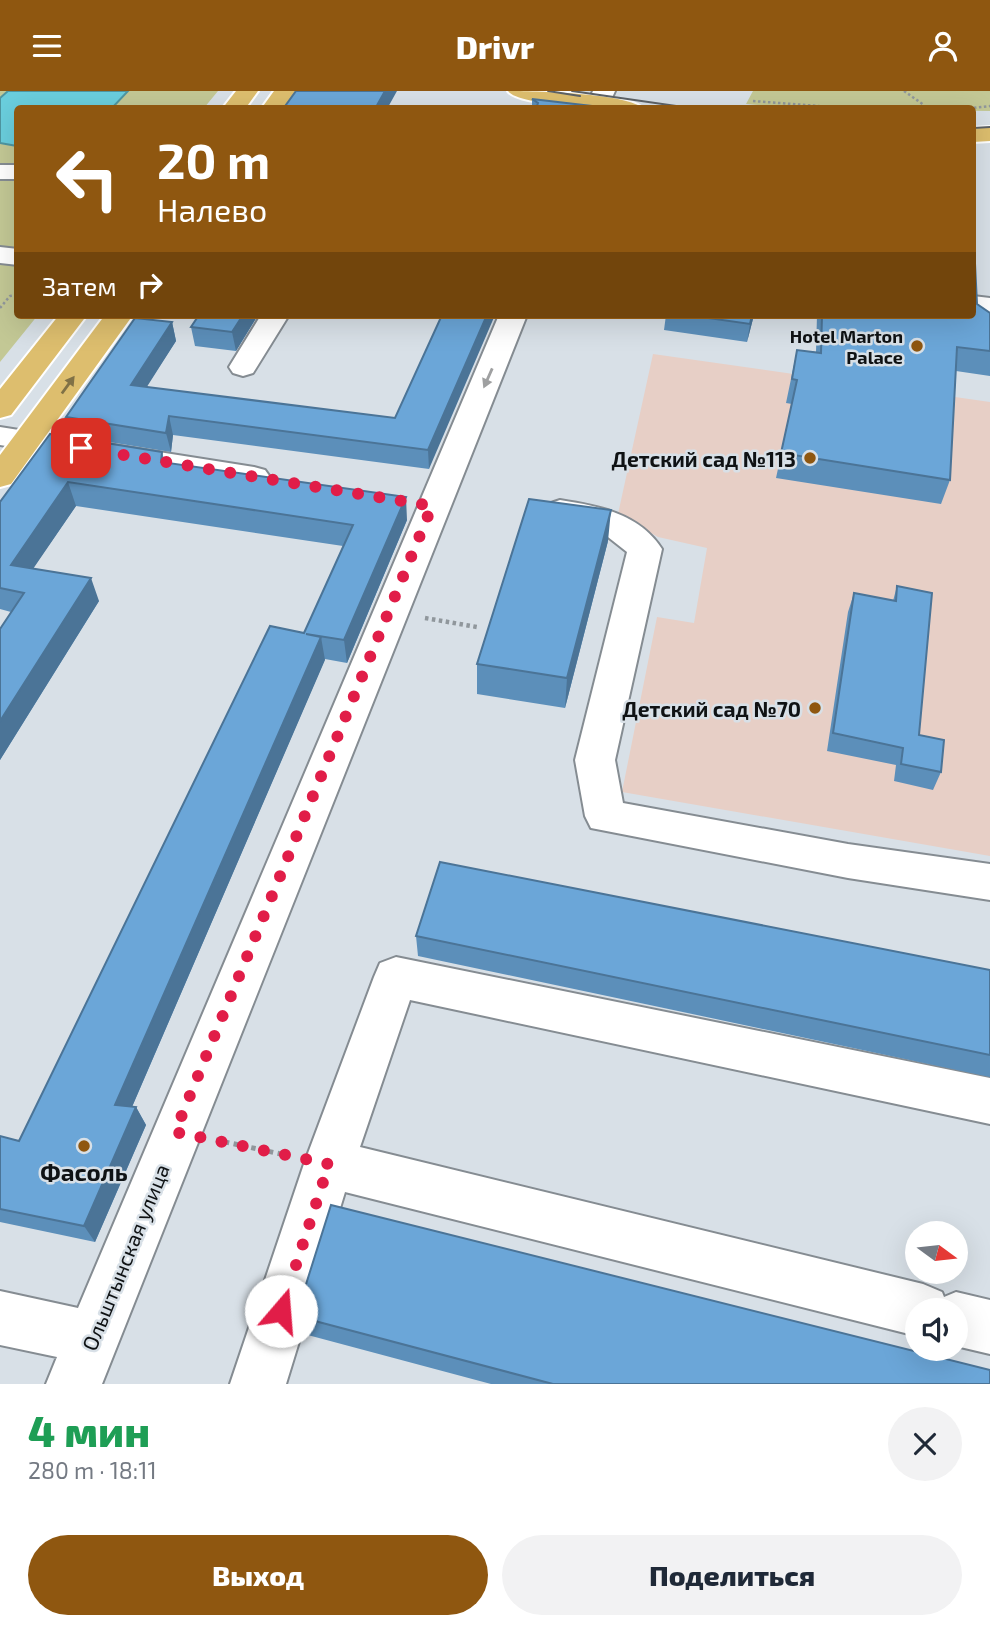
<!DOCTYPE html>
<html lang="ru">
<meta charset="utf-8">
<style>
:root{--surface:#fff;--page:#f2f2f3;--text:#1f2937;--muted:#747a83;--accent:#8f5710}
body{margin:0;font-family:"Exo 2",sans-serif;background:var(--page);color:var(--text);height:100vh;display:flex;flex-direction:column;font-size:26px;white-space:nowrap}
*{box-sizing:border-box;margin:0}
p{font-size:23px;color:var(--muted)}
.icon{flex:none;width:38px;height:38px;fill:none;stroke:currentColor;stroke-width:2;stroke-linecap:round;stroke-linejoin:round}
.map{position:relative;height:1293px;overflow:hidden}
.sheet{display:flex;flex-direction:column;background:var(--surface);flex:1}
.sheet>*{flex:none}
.guide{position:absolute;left:14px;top:14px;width:962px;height:214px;border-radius:7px;box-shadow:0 7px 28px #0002;background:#8f5710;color:#fff;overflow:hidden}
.needle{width:46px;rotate:105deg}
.controls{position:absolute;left:905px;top:1130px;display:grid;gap:14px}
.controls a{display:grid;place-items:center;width:63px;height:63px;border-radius:50%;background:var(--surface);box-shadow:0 7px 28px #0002;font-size:35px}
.pin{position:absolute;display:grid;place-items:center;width:60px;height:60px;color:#fff;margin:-30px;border-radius:14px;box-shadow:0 4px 10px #0006}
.me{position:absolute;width:77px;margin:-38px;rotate:18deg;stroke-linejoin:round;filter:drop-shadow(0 0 5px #0008)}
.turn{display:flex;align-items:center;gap:24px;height:147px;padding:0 28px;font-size:32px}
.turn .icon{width:91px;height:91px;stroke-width:2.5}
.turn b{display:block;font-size:49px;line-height:60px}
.then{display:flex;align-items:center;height:66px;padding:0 28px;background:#0003;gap:14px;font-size:26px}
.round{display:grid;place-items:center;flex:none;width:74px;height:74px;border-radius:37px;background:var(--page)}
.summary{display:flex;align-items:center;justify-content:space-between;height:119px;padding:0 28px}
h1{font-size:42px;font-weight:800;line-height:52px;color:#1e9e55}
.action{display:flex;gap:14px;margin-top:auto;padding:14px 28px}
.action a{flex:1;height:80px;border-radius:42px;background:var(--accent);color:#fff;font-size:28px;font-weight:800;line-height:80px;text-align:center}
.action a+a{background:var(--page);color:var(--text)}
header{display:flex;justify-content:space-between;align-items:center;height:91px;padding:0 28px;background:var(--accent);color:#fff;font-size:32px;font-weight:800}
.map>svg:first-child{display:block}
</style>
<header><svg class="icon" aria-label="menu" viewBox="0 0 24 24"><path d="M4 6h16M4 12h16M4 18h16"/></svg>Drivr<svg class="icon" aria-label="person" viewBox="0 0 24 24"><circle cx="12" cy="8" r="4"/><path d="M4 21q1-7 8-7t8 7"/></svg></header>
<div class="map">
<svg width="990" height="1293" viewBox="0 0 990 1293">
<rect width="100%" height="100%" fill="#d8e0e7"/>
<path fill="#e7cfc6" d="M653,263L990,311V765L622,701L657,526L694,532L707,457L658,446L618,423Z"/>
<path fill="#c3c895" d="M0,0H218L204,17L18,18V224H38L0,271Z
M753,0H990V20L805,18L746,13Z"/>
<path fill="#6acedd" stroke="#4f96a1" stroke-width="2" d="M8,0H128L112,17L18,18L17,55L0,52V7Z"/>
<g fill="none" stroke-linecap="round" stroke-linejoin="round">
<defs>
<path id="minor" d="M593,0H615L607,18H585Z
M0,74H18V88H0Z
M0,156L18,158V174L0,172Z
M973,205L990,207V223L973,221Z
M261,224H289L253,282L243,285L233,282L229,276Z
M499,224H527L102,1293H46L57,1266L0,1254V1200L78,1217Z
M0,336L254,376L265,379L270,386L265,393L254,396L0,354Z
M560,409C598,415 639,422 662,458L615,669L623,712L848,753L990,773V809L848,787L591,737L585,725L575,669L627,461L594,435L548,427L544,420L548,413Z
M396,866L990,987V1033L410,909L360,1056L923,1193L942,1201L944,1206L956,1201L990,1209V1263L956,1255V1220H917V1245L345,1101L286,1293H230L304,1073L374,886L380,872Z"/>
<path id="major" d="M236,0H258L245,18H222Z
M274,0H296L284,18H261Z
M508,0C531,0 631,2 643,18C620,18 519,16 508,0Z
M990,36V50L973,51V37Z
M59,224H87L11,324L0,327V298Z
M105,224H133L11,393L0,396V364Z"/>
</defs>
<use href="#minor" stroke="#858c92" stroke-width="4"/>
<use href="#major" stroke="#fff" stroke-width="4"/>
<path stroke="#90979c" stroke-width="2.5" stroke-dasharray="2.5 2.5" stroke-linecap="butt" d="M904,0L924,14
M753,10L858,18
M964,18L990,15
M0,217L10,205L18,204"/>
<path stroke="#90979c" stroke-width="4.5" stroke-dasharray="3.5 3.5" stroke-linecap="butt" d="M425,527L477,536"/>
<path stroke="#90979c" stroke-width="5" stroke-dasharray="4.5 4.5" stroke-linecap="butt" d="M216,1049L290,1065"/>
<use href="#minor" fill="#fff" fill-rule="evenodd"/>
<use href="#major" fill="#ddbe6e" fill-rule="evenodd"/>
<path stroke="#5d6266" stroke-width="2" d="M548,0L580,5
M572,0L697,18
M973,37L990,36"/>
</g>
<path fill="#5c8fba" d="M532,8L618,18H532Z
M977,213L990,222V285L956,280L950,389L941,413L776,387L792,313L786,312L797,259L816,261L817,224H973Z
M258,224L236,260L195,255L191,236Z
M442,224L429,378L173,344L171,361L72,345L66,326L172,231L176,250L146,296L395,327Z
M666,224H754L747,251L664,239Z
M162,361L165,372L407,429L347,572L325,568L132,1016H136L146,1034L95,1151L0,1131V1045L19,1050L304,542L343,455L76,415L33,477L99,510L0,669V538L11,521L0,518V411Z
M608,450L565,617L477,603V573Z
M897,495L919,644L941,681L933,699L894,690L896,674L827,660L848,521L854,502L893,510Z
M416,845L990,879V986L418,865Z
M296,1225L990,1293H491L304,1243Z"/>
<path fill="#4b7497" d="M385,0H397L387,18H375Z
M243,224H258L236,260L232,241Z
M487,224H495L429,378L428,359Z
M752,224H754L747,251L750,233Z
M172,231L176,250L136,313L131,294Z
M169,325L173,344L171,361L166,342Z
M68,391L76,415L20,497L11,474Z
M406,406L407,429L347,572L344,549Z
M611,419L608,450L565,617L567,587Z
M91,487L99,510L0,669V630Z
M321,546L325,569L125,1032L115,1014Z
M136,1016L146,1034L95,1151L84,1135Z"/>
<path fill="#6ba6d8" stroke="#4b7497" stroke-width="2" d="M296,0H385L375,18H283Z
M532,8L618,18H536L538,12Z
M973,152H974L977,213L990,222V260L957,256L950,389L781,362L797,289L792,288L797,259L821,262L822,224H973Z
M199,224H243L232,241L191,236Z
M442,224H487L428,359L169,325L166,342L66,326L135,227L172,231L131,294L395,327Z
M687,224H752L750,233Z
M50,343L162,361L161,371L406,406L344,549L306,543L321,546L115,1014L136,1016L84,1135L0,1118V1045L19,1050L270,535L304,542L353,434L68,391L11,474L91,487L0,630V538L24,502L0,497V411Z
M529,408L611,419L567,587L477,573Z
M897,495L932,502L919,644L944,649L941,681L901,673L903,657L833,642L854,502L896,510Z
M440,771L990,879V964L416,845Z
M331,1114L990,1279V1293H553L296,1225Z"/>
<defs><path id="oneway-solid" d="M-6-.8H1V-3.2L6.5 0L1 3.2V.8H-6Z" transform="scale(1.75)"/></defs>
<use fill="#9fa0a1" href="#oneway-solid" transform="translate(488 287) rotate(114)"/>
<use fill="#807146" href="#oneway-solid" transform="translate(68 294) rotate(-54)"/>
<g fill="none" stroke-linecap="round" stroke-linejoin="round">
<path stroke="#e11d48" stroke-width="12" stroke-dasharray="0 21.6" d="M81,357L432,415L175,1041L329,1073L281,1220"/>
</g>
<g fill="#8f5710" stroke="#d8e0e7" stroke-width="2.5">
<circle cx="917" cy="255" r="7"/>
<circle cx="810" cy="367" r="7"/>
<circle cx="815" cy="617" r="7"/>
<circle cx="84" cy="1055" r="7"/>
</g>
<g text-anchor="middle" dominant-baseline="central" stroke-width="5" stroke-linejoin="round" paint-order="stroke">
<g font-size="18" font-weight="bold" fill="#0f1214" stroke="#d8e0e7" text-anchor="end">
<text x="903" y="245">Hotel Marton<tspan x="903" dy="21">Palace</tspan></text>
</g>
<g font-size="21" font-weight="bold" fill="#0f1214" stroke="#d8e0e7" text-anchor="end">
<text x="796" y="367">Детский сад №113</text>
<text x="801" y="617">Детский сад №70</text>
</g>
<g font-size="21" fill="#0f1214" stroke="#d8e0e7">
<text transform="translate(125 1166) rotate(-68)">Ольштынская улица</text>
</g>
<g font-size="24" font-weight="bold" fill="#0f1214" stroke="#d8e0e7">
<text x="84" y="1080">Фасоль</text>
</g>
</g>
</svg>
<div class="controls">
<a><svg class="needle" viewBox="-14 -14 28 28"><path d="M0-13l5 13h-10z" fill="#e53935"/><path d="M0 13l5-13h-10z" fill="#747a83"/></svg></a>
<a><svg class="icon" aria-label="sound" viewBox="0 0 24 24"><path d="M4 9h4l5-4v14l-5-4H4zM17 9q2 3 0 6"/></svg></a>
</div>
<div class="pin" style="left:81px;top:357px;background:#d93025"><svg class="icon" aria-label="arrive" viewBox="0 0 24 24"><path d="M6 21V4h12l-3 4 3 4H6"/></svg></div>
<svg class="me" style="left:281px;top:1220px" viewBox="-20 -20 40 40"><circle r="19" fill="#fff"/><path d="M0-13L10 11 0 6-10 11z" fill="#e11d48"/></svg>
<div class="guide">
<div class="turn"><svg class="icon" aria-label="left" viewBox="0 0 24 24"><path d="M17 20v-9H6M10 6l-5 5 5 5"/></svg><div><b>20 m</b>Налево</div></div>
<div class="then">Затем<svg class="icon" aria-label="right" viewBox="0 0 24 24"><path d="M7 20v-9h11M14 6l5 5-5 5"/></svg></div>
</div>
</div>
<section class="sheet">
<div class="summary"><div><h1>4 мин</h1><p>280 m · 18:11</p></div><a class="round"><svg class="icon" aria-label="close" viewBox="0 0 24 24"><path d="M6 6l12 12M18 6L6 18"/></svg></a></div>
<div class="action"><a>Выход</a><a>Поделиться</a></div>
</section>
